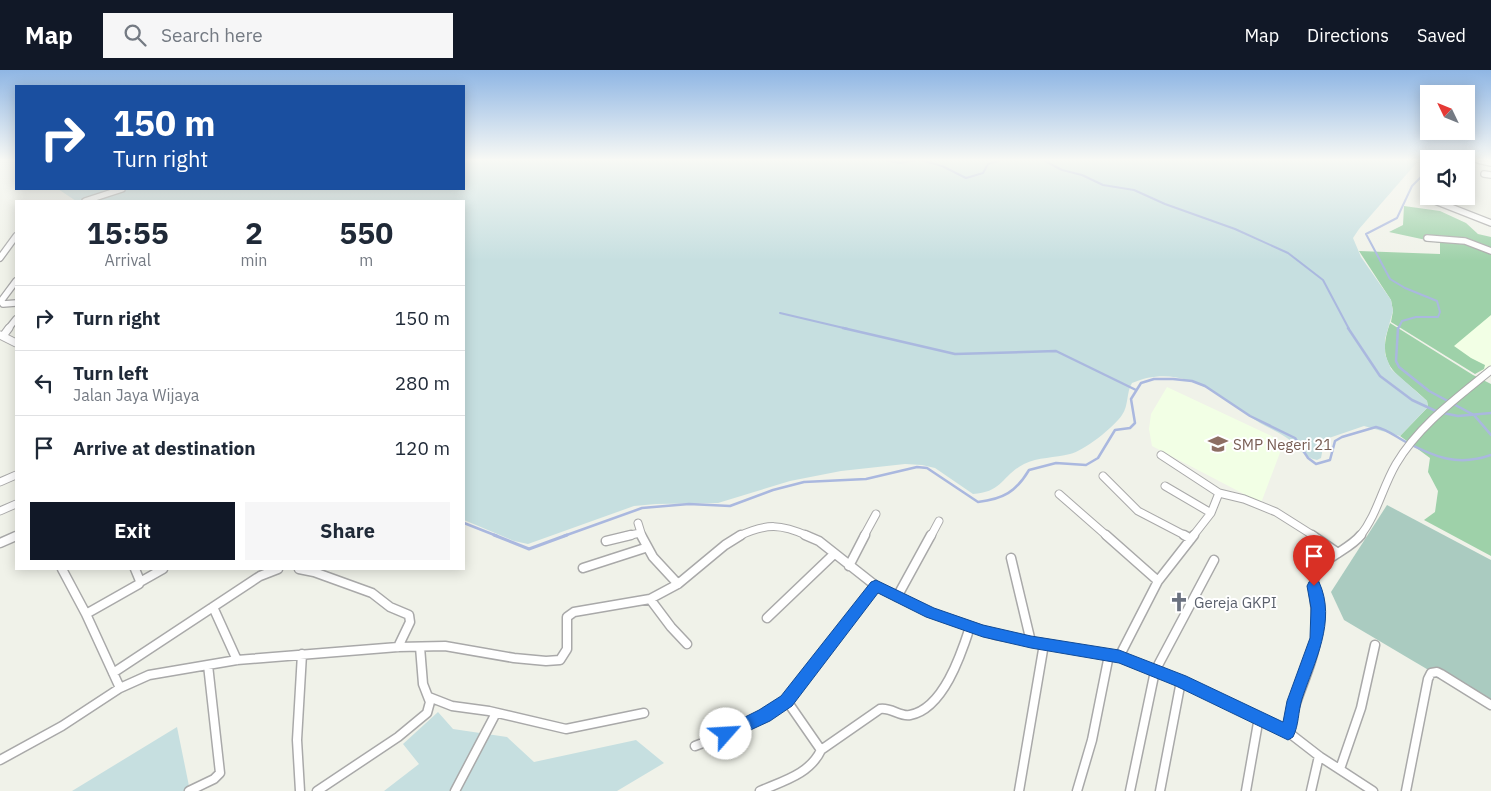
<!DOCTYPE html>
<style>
:root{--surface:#fff;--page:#f6f6f7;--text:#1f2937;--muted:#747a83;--line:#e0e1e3;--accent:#111827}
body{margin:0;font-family:"IBM Plex Sans",sans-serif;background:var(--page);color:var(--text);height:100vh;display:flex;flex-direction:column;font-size:19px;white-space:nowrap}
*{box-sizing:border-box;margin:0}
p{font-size:16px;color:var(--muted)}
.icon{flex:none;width:28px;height:28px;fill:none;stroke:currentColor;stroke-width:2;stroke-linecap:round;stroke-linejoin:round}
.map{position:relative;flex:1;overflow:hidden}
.sheet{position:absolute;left:15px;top:130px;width:450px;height:370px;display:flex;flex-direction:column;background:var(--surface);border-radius:0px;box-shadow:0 2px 12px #0003}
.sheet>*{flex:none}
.top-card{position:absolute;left:15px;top:15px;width:450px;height:105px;border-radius:0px;box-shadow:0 2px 12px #0003;background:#1a4fa0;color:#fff;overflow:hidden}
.needle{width:32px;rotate:313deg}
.buttons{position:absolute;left:1420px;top:15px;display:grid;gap:10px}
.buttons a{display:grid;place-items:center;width:55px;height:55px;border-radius:0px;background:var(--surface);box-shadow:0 2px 12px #0003;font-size:25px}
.pin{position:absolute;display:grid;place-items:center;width:42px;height:42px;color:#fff;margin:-51px -21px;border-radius:50% 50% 50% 0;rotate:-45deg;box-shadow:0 0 5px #0007}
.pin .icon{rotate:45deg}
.me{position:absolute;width:55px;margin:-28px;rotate:64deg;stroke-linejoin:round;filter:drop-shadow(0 0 4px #0008)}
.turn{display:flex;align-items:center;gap:18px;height:105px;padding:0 15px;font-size:22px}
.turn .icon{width:65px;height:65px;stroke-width:2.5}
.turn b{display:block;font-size:35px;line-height:42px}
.eta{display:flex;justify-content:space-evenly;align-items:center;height:85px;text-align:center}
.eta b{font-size:30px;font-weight:700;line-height:35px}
.button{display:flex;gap:10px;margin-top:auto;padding:10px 15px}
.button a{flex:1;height:58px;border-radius:0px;background:var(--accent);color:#fff;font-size:20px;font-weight:700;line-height:58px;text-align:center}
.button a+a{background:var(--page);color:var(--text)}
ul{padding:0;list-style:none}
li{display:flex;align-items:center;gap:15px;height:65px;padding:0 15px;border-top:1px solid var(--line)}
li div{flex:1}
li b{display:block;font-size:19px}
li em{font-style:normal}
header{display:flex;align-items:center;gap:30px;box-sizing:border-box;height:70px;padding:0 25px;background:var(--accent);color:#fff}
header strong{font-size:24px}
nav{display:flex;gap:28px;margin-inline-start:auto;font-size:18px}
.search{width:350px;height:45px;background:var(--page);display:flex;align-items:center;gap:12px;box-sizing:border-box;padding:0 18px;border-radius:0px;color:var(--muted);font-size:19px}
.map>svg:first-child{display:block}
</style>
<header>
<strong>Map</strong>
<div class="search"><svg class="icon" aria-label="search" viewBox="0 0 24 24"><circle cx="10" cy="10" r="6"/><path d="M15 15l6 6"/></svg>Search here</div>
<nav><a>Map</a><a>Directions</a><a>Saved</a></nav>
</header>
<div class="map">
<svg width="1491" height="721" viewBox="0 0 1491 721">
<rect width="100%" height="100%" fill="#f0f2e9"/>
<path fill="#f2ffe5" d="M1491,230V306L1436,274Z
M1167,317L1284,372L1261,433L1152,376L1149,359L1151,344Z"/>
<path fill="#9ed1a9" d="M1404,136L1440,141L1466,153L1478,164L1491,167V245L1454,276L1471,288L1485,295L1484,299L1475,304L1391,252L1393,241L1391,230L1359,181L1440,184V173L1389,162L1403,155Z
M1390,253L1473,305L1491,314V486L1424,450L1435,442L1438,421L1428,402L1430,388L1400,366L1428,337L1427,331C1399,303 1374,299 1390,253Z"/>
<path fill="#c6dfe0" d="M464,90H1419L1359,159L1353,168L1361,187L1391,230L1393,241L1385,269V284L1391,299L1427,331L1428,337L1400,366L1364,356L1329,368L1324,372L1321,388L1317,390C1304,388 1297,375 1287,368C1278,362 1269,358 1260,353C1222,327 1182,291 1132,313C1126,323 1129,335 1122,345C1114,357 1084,381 1070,384C1055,388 1038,387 1024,394C1002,405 1003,422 973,424L935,398L922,395L905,394L841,401L790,411L718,433L656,434L634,436L528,474L514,471L464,450V131H76L58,119H464Z
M438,642L453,659L507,667L534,692L636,670L664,693L617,721H384L419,694L403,674Z
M177,657L190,721H72Z"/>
<path fill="#aacbc0" d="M1387,435L1491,490V637L1344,550L1331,522Z"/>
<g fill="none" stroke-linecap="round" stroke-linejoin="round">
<path stroke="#aab8df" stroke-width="2" d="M886,90L900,93L915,90
M921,90L942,96L966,108L983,103L988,94L1001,90
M1043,90L1062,100L1082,105L1103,115L1134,120L1165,134L1235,159L1288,183L1323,210L1349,259
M780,243L848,259
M1398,259L1402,251L1416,247H1438L1440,242L1437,231L1405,218L1390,209L1366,164L1397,148L1412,116L1422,106L1429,103"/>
<path stroke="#aab8df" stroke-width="2.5" d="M843,258L955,284L1056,281L1136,320
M1348,258L1380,306L1412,330L1438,342
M1398,258L1396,291L1399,297L1429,321L1474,345L1491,365
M1443,343L1458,346L1491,343
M464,453L497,466
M564,466L642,438L689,434L730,436L773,420L804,412L866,409L917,397L927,398L978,432C1003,429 1016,422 1029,400L1056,393L1086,395L1098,388L1115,360L1130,358L1135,353L1131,329L1141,313L1154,309H1173L1192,311L1205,316L1250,346L1295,368L1308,388L1316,394L1330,390L1335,371L1342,367L1376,357C1386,359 1395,366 1404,371C1434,387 1458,397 1491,385"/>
<path stroke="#aab8df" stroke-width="3" d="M494,465L529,479L567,465"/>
<defs>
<path id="street-far2" d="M1478,90L1491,93
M1484,104L1491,105
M1438,126L1435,131L1491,153
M85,131L122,119
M1427,168L1465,171L1491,181
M0,188L16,166
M16,211L1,231L3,234L16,233
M8,259L16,249"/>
<path id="street-far1" d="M0,265L16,273
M3,266L9,258
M1161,385L1219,423L1244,429L1276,442L1314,466
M1103,406L1138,441L1186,466
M0,412L16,405
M1165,416L1211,443
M1059,424L1107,466
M0,441L16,434
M638,453L642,466
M626,466L640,463
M739,466C767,453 781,454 808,466
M864,466L876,444
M931,466L939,451
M1193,466L1211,443L1219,423
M1360,466C1377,445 1382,418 1396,394C1419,355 1457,328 1491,300"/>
<path id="street" d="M641,465L653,487L678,514
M805,465L819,471L876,516L931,543L996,565L1119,587L1181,611L1288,662L1319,686L1373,721
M1106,465L1158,511
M1184,465L1191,469
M1312,465L1338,483
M606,471L631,465
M0,473L16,466
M1011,488L1031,572
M849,496L865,465
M583,498L645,478
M62,499L86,544L120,618
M299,499L314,502L372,523L390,537L409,545L410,552L398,577
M140,512L163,499
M897,527L931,465
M650,529L671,557L687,574
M213,537L237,590
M86,544L139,514L140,511L135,499
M767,548L834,484
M1119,587L1158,511L1194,465
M113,603L260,506L278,499
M429,627L452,636L489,641L566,659L644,643
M1288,662C1294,628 1314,597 1317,563C1319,545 1309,516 1317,502C1327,485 1349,480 1361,465
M695,676L726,664L765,645L787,631L876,516
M821,680L880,639C891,637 900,647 910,645C943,639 961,585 970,557
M0,690L62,656L120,618L149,605L237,590L398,577L445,576L514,588L546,591L560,590L567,579V547L574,542L650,529L678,514L725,475L741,465
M1340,699L1361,638L1375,575
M189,721L214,709L220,703L208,595
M300,721L297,670L302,584
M317,721L398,667L427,643L430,632L423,614L420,577
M455,721L496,643
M760,721C783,711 810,704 821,680L787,631
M1019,721L1044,574
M1077,721L1092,670L1109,585
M1130,721L1155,601L1214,490
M1160,721L1181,611
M1246,721L1259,647
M1311,721L1319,686
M1406,721L1428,609L1431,603L1437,602L1441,604L1491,635"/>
</defs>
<use href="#street-far2" stroke="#a9a9a9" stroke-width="8"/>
<use href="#street-far1" stroke="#a9a9a9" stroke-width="9"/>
<use href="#street" stroke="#a9a9a9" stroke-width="11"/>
<use href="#street-far2" stroke="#fff" stroke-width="5.5"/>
<use href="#street-far1" stroke="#fff" stroke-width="7"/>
<use href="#street" stroke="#fff" stroke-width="8"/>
</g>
<linearGradient id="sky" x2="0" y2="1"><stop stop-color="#8fb6e4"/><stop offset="0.47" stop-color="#f8f9f5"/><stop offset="1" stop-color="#f8f9f5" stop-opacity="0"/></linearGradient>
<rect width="1491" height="191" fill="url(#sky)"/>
<path fill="#1a73e8" stroke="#114b97" d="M876,510L934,538L983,555L1031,566L1119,580L1186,606L1283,652L1287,631L1310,568L1311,538L1307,516L1309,512L1314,510L1319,512C1337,551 1314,592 1302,629C1298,642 1299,655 1293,667L1288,670L1176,616L1119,593L1031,578L983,567L926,547L878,523L792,636L770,651L731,669L726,672L721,669L719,664L721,659L759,640L781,626L871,512Z"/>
<defs>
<symbol id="school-bare" viewBox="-9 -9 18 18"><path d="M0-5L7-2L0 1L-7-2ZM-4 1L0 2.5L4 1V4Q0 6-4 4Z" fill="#8d6e63" stroke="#fff" stroke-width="2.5" paint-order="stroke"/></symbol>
<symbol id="church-bare" viewBox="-9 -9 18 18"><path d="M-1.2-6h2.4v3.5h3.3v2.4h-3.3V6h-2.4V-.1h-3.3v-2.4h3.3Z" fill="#6b7280" stroke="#fff" stroke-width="2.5" paint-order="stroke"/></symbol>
</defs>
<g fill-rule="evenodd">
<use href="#school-bare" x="1204" y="360" width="28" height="28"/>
<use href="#church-bare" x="1165" y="518" width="28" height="28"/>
</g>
<g text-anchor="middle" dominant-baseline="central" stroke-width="4" stroke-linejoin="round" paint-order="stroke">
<g font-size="15" fill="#785e54" stroke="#fff" text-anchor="start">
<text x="1233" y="374">SMP Negeri 21</text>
</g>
<g font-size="15" fill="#5b616d" stroke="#fff" text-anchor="start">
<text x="1194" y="532">Gereja GKPI</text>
</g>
</g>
</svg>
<div class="buttons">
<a><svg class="needle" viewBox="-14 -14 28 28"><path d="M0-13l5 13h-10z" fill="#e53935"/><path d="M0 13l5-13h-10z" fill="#747a83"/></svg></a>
<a><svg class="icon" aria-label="sound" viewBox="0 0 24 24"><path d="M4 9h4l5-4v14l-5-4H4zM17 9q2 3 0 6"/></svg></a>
</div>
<div class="pin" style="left:1314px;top:516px;background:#d93025"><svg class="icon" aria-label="arrive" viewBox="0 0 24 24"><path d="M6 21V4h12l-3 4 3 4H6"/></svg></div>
<svg class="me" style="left:726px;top:664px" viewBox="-20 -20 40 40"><circle r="19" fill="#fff"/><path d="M0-13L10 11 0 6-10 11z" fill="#1a73e8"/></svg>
<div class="top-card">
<div class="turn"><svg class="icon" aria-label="right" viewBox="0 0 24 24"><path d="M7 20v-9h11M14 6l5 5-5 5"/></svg><div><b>150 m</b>Turn right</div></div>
</div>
<section class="sheet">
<div class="eta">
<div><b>15:55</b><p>Arrival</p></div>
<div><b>2</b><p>min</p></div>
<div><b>550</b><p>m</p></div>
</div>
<ul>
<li><svg class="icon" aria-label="right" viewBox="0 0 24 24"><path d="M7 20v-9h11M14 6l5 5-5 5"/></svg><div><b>Turn right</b></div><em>150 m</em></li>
<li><svg class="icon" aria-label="left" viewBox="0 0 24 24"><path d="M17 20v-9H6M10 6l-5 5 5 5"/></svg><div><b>Turn left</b><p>Jalan Jaya Wijaya</p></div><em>280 m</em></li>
<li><svg class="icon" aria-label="arrive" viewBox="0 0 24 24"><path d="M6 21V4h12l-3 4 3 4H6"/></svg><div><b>Arrive at destination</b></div><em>120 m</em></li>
</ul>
<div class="button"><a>Exit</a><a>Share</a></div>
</section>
</div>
